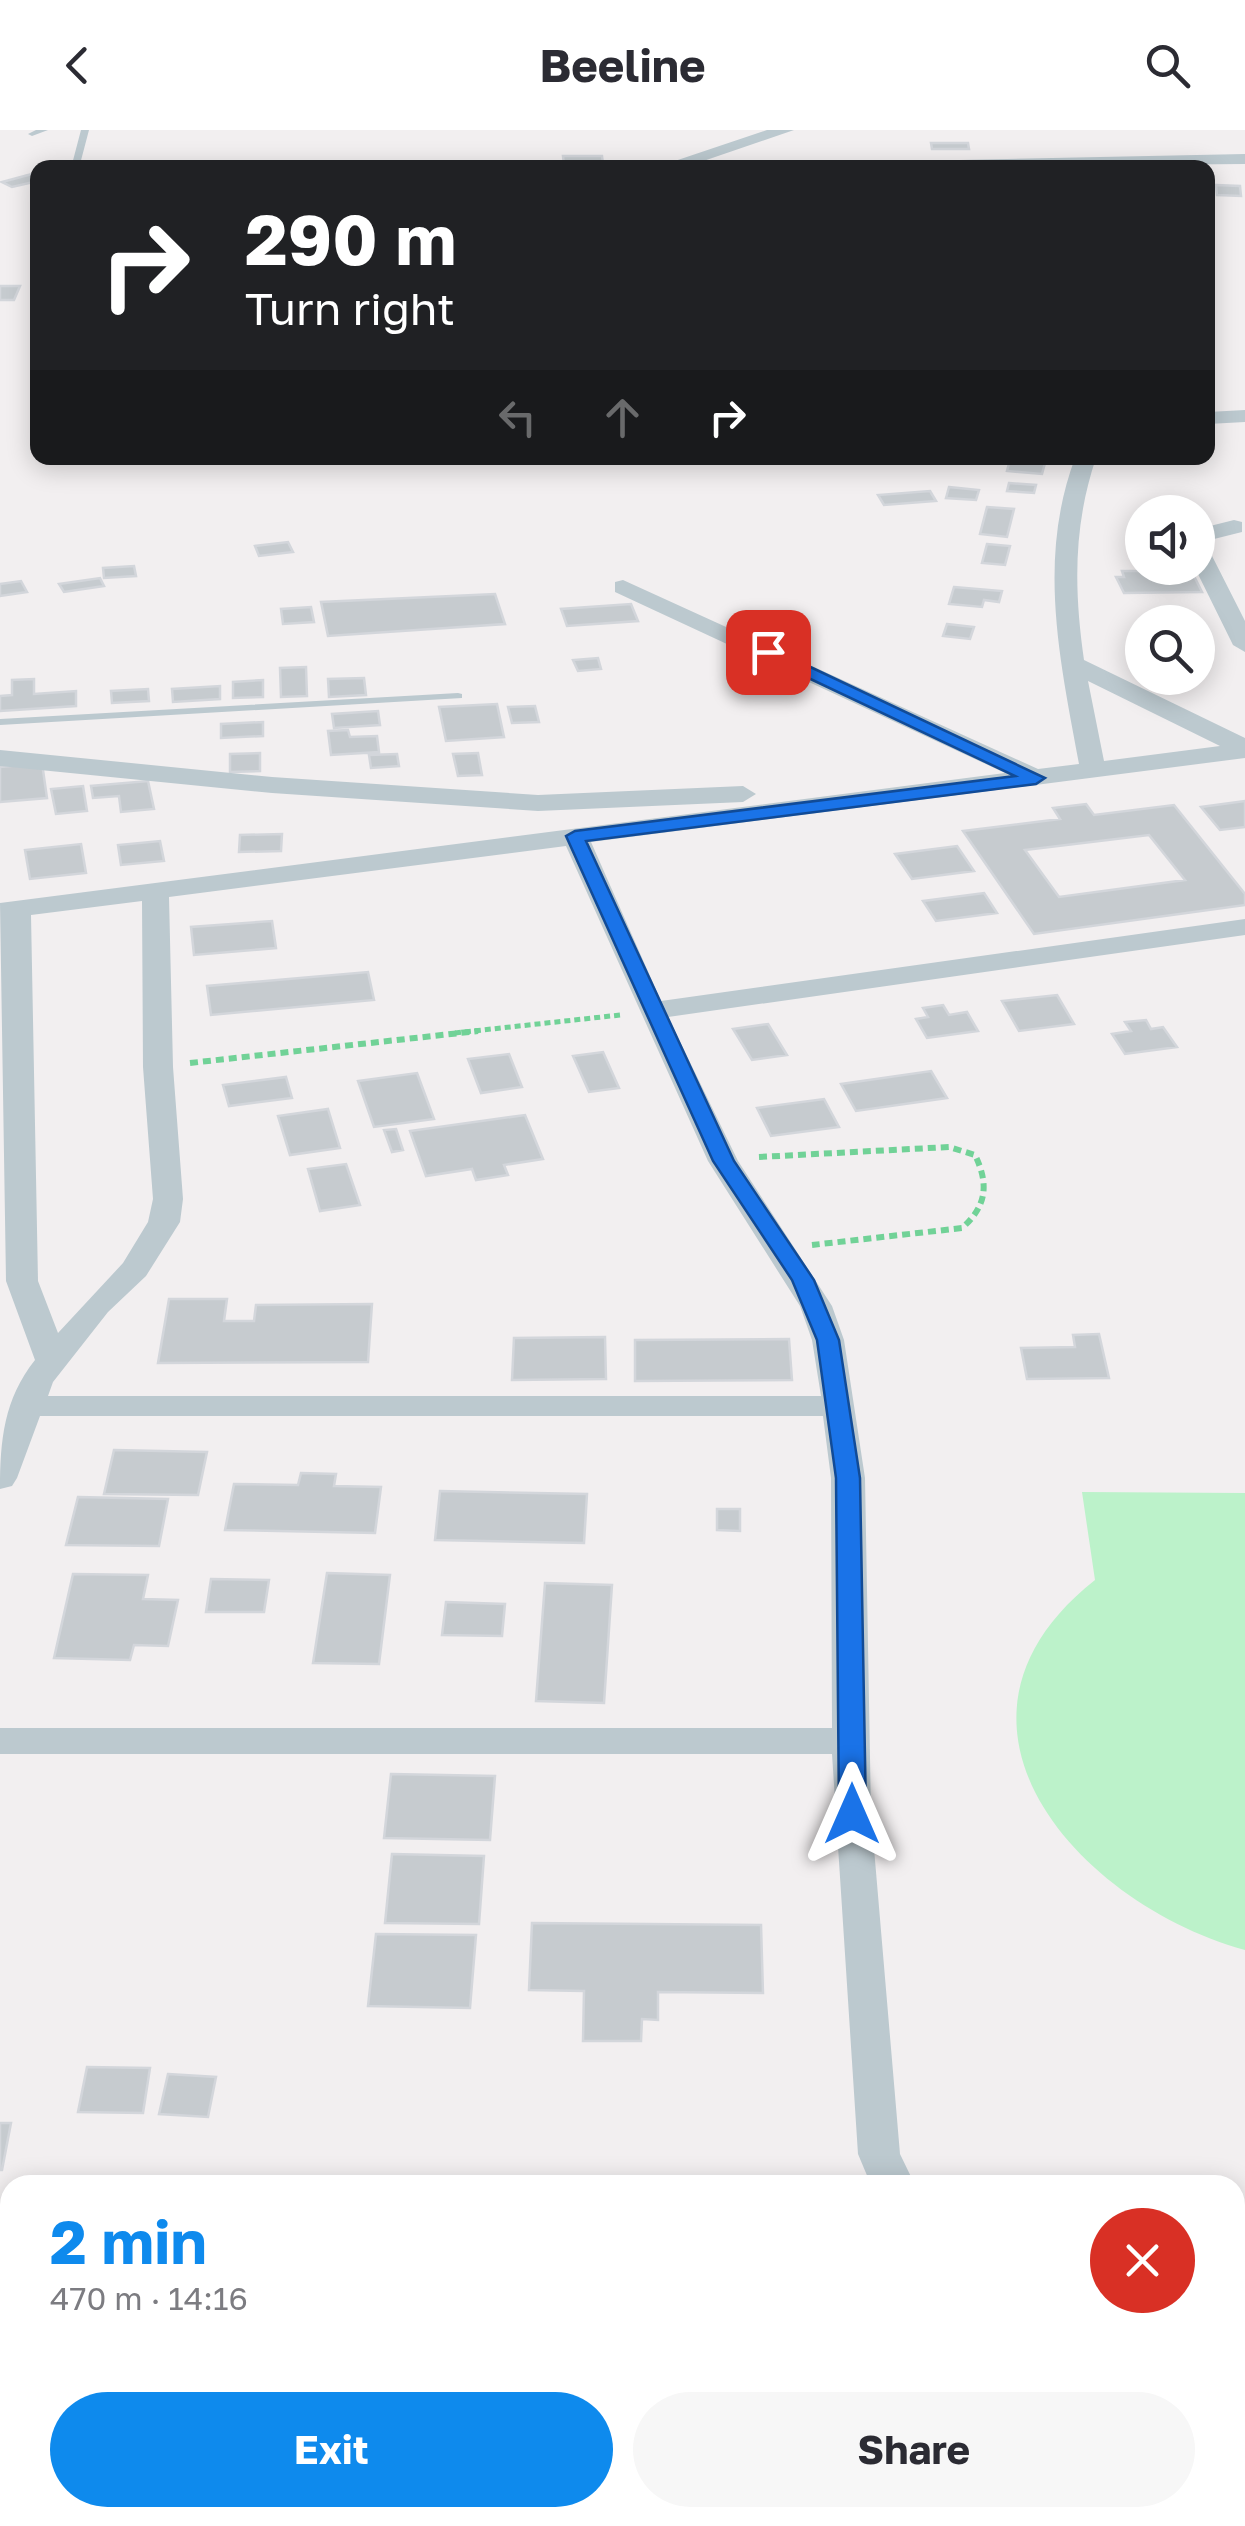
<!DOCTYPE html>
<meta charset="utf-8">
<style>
:root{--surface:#fff;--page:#f7f7f7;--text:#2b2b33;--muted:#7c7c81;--accent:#0e8aed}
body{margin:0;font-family:"Golos Text",sans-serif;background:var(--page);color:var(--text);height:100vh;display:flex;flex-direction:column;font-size:38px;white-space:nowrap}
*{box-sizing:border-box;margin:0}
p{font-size:32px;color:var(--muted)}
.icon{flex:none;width:55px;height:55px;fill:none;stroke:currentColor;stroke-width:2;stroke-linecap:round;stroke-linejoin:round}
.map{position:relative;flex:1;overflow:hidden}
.side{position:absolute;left:0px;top:2045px;width:1245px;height:352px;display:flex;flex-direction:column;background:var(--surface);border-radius:30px 30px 0 0;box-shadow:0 5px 25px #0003}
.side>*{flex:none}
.hud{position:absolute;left:30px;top:30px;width:1185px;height:305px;border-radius:20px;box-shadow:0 5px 25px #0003;background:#202124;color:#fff;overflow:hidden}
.controls{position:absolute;left:1125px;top:365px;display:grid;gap:20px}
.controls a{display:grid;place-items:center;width:90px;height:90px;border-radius:50%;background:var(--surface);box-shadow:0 5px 25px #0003;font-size:50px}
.pin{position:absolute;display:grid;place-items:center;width:85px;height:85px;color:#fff;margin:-42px;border-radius:20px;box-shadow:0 5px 15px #0006}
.me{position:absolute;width:110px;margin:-55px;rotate:0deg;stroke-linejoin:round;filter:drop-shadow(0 0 8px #0008)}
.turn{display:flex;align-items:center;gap:35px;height:210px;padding:0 50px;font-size:45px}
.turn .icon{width:130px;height:130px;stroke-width:2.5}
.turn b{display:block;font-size:70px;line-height:85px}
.lanes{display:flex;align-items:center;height:95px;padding:0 50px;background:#0003;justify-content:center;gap:50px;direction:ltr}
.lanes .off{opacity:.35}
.round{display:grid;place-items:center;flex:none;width:105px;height:105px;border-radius:52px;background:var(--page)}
.headline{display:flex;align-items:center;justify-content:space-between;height:170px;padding:0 50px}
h1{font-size:60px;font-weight:700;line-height:75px;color:var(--accent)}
.cta{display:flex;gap:20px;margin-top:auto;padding:20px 50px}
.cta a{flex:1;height:115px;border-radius:60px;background:var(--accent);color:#fff;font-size:40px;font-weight:700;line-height:115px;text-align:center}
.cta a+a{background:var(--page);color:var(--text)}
header{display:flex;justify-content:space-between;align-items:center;height:130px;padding:0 50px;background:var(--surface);font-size:45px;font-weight:700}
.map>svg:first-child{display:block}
</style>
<header><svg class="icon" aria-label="back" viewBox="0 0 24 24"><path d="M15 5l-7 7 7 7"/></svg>Beeline<svg class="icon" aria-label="search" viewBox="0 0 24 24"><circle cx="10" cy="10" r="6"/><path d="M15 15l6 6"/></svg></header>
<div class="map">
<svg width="1245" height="2396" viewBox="0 0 1245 2396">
<rect width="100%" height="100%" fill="#f2eff0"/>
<path fill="#bcf2ca" d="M1082,1362L1245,1363V1820C1078,1774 915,1592 1095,1450Z"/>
<path fill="#c6cbcf" stroke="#d3d6db" stroke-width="2.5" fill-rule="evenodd" d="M931,13H968L969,19H932Z
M563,26H602L603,34L564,35Z
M32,44L38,51L12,57L2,52Z
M1216,55L1240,56L1241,66L1217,65Z
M0,156H20L14,170H0Z
M1010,330L1045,333L1042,344L1007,341Z
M1009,353L1036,355L1034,363L1007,361Z
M949,357L979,360L976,370L946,368Z
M930,361L936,371L884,375L878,365Z
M987,377L1014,379L1007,407L980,404Z
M288,412L293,422L259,426L255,416Z
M987,414L1010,416L1005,435L982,433Z
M1138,435L1173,440L1175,445L1193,444L1202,462L1124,463L1116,447H1124L1122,441H1141Z
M134,436L136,446L104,448L103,438Z
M100,448L104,456L64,462L59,454Z
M21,451L27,462L0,466V454Z
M954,457L1002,461L999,472L984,470L982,477L949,474Z
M495,464L505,494L328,506L321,472Z
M631,474L638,491L567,496L561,479Z
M311,477L314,492L283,494L281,479Z
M947,494L974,497L970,509L943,506Z
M598,528L601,539L578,541L573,530Z
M306,537L307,566L281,567L280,538Z
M364,548L366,565L329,567L328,549Z
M34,549V564L76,561V576L0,581V566L12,565V550Z
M263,550V567L233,568V552Z
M220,556V569L173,572L172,559Z
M148,559L149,571L112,573L111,561Z
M497,574L504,607L446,611L439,577Z
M535,576L539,592L512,593L508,577Z
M378,581L380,595L334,598L332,584Z
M263,592V606L221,608V594Z
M348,600L350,607L377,606L379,622L331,625L328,601Z
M260,623V641L230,642V624Z
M478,623L482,645L458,646L453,624Z
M397,624L399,636L371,638L369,625Z
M42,633L47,668L0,672V637Z
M148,651L154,679L121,682L119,666L93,668L91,656Z
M83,656L87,681L56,684L51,659Z
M1245,671V697L1220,700L1201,677Z
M1086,674L1094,685L1174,675L1245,764V775L1034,804L963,701L1060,689L1053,678ZM1149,705L1185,750L1059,767L1025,720Z
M282,704L281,721L239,722L240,705Z
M160,711L164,731L121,735L118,715Z
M81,714L86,743L30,749L25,720Z
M957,716L974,741L912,749L895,724Z
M984,763L997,783L936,791L923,771Z
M272,791L276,818L194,825L191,797Z
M368,842L374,870L211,885L207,856Z
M1057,865L1074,894L1019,901L1002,871Z
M943,875L949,885L967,882L978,901L927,908L916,889L928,887L923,878Z
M1146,890L1151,899L1163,897L1177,917L1125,924L1112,904L1131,901L1125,892Z
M768,894L787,925L752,930L733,899Z
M603,922L619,958L589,962L573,926Z
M509,924L522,957L481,963L468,929Z
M931,941L947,968L856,981L841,954Z
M417,943L434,989L374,997L358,951Z
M286,947L292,968L229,976L223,955Z
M824,969L839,997L771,1006L757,978Z
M328,979L340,1018L290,1025L278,986Z
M525,985L543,1029L504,1035L508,1045L476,1050L472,1039L426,1046L410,1001Z
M396,999L403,1020L392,1022L384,1000Z
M346,1034L360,1075L320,1081L308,1039Z
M169,1169H227L224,1191H254L256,1175L372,1174L368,1232L158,1233Z
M1099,1204L1109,1248L1027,1249L1021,1218L1075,1217L1073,1205Z
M605,1207L606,1249L512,1250L514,1208Z
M789,1209L792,1250L635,1251V1210Z
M114,1320L207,1322L198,1365L104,1364Z
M301,1343L336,1344L334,1356L381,1357L375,1403L225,1400L234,1354L298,1355Z
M440,1361L587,1364L584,1413L435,1410Z
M78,1367L168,1369L159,1416L66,1415Z
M717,1379H740V1401L717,1400Z
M327,1443L390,1445L379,1534L313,1533Z
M73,1444L148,1445L143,1469L178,1470L168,1516L134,1515L130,1530L54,1528Z
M211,1449L269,1450L264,1482H206Z
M545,1453L612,1455L604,1573L536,1571Z
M446,1472L505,1474L502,1506L442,1505Z
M391,1644L495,1646L490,1710L384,1708Z
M392,1724L484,1726L479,1794L385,1793Z
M532,1793L761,1795L763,1863L658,1862V1890L642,1889L641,1911H583L584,1861L529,1860Z
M376,1804L476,1805L470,1878L368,1876Z
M87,1937L150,1938L143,1983L78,1982Z
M168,1944L216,1947L208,1987L159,1984Z
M0,1993H11L2,2040H0Z
M358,2048L439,2049L438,2055H358Z
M137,2049L218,2050L217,2055H136Z
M0,2161H10V2239H0Z
M0,2299L10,2300V2382L0,2381Z
M284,2388H415L414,2395Z"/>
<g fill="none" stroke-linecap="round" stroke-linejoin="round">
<path stroke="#71d297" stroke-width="5" stroke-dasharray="6 4" stroke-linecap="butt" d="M455,903L620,885"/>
<path stroke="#71d297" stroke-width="6" stroke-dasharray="8 5" stroke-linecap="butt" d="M190,933L478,901
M759,1027L949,1017L975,1025C989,1054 987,1076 962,1098L812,1115"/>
<path fill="#bcc9cf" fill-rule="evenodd" d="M36,0H48L32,6L28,4Z
M81,0H89L79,38H71Z
M458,563L462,564V568L0,595V589Z"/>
<path fill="#bcc9cf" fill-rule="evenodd" d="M767,0H794L683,38H654Z
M1245,24V34L811,38L820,33Z
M1245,280V292L1208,294V282Z
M1075,328H1096C1073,396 1074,460 1084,530L1245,608V628L591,712L661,871L1245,789V805L668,887L738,1031L832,1176L844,1210L865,1348L871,1683L900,2024L915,2055H871L858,2024L832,1624H0V1598H832L831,1348L823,1286H40L17,1348L12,1356L0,1359C0,1310 4,1269 35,1230L6,1151L0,773L1005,643L615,462V452L623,450L1038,639L1079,634C1060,530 1037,430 1075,328ZM1088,551L1220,616L1104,631ZM566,716L708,1031L800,1176L812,1210L821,1266H48L53,1252L108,1182L146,1146L180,1092L183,1069L173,937L169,767ZM142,771L143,937L153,1069L148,1092L123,1133L58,1203L38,1151L31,785Z
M1234,390L1242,392V402L1198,413V399Z
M1198,413L1209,420L1245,491V522L1233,515L1195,438Z
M0,620L272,647L538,665L743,656L756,664L743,672L538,681L272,663L0,636Z
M1235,2087H1245V2123H1235Z"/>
</g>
<path fill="#1a73e8" stroke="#114b97" stroke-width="2.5" d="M768,517L1045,648L1036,654L586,711L734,1031L814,1150L839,1210L860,1348L866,1684L852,1693L839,1684L836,1348L817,1210L792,1150L713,1031L566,706L575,701L1015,646L762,526V519Z"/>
</svg>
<div class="controls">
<a><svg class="icon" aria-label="sound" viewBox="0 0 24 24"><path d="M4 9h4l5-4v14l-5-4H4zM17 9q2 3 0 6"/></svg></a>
<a><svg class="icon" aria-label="search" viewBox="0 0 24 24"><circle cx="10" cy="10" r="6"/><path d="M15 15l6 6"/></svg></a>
</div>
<div class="pin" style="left:768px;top:522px;background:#d93025"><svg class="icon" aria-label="arrive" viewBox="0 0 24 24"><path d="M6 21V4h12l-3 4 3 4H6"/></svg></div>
<svg class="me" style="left:852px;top:1684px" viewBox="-20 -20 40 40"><path d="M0-17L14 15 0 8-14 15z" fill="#1a73e8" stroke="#fff" stroke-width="4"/></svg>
<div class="hud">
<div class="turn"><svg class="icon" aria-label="right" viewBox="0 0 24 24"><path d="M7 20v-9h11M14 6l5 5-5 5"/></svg><div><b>290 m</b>Turn right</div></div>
<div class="lanes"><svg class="icon off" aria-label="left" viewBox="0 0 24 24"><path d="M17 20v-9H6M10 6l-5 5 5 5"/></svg><svg class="icon off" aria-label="ahead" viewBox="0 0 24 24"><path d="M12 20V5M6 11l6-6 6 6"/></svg><svg class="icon" aria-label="right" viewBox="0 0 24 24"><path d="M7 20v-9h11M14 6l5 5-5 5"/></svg></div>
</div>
<section class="side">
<div class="headline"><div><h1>2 min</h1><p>470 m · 14:16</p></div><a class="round" style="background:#d93025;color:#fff"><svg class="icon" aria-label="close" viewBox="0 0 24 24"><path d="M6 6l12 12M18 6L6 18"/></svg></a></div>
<div class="cta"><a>Exit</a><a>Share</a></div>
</section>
</div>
